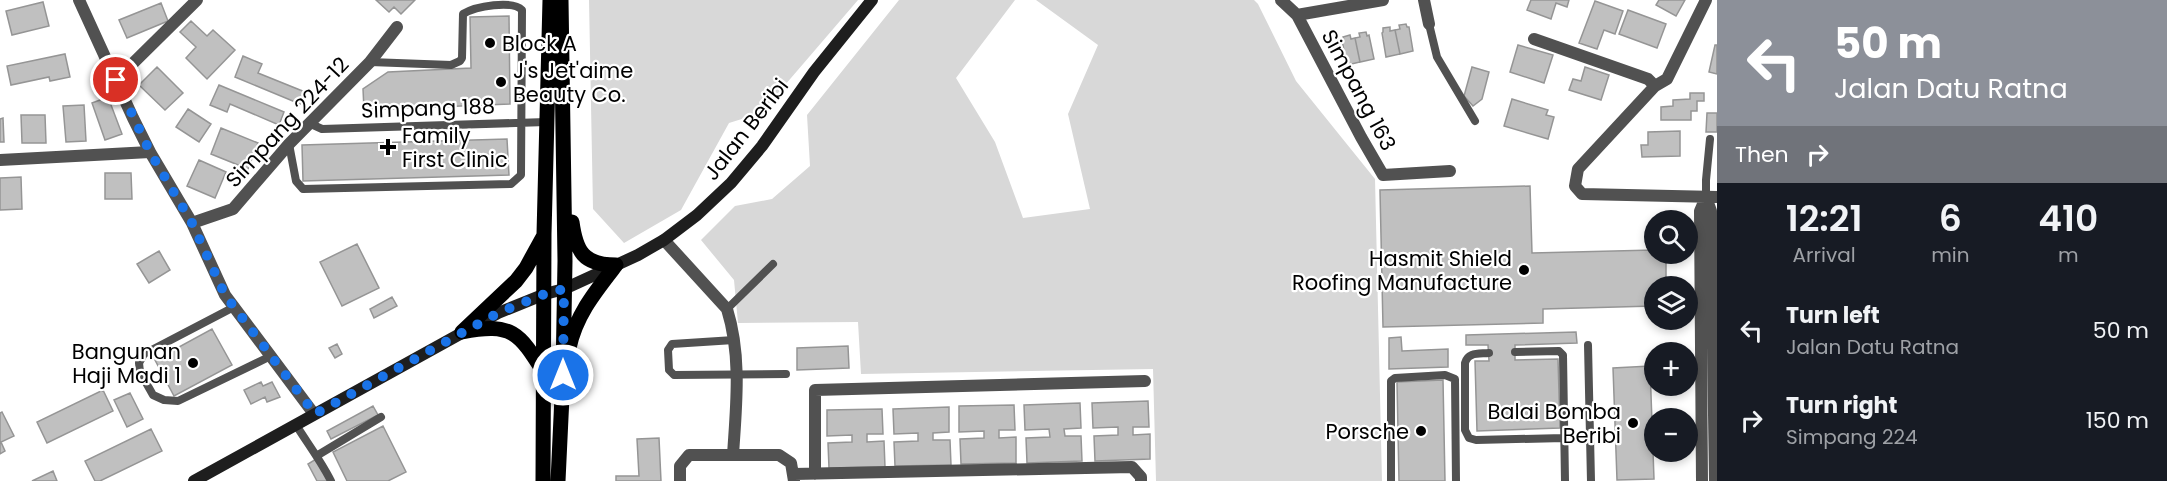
<!DOCTYPE html>
<meta charset="utf-8">
<style>
:root{--surface:#171b24;--page:#20242c;--text:#f1f3f6;--muted:#9ea1a6}
body{margin:0;font-family:Poppins,sans-serif;background:var(--page);color:var(--text);height:100vh;display:flex;flex-direction:column;font-size:22px;white-space:nowrap}
*{box-sizing:border-box;margin:0}
p{font-size:20px;color:var(--muted)}
.icon{flex:none;width:33px;height:33px;fill:none;stroke:currentColor;stroke-width:2;stroke-linecap:round;stroke-linejoin:round}
.map{position:relative;flex:1;overflow:hidden}
.panel{display:flex;flex-direction:column;background:var(--surface);width:450px}
.panel>*{flex:none}
.hud{background:#8c9099;color:#fff;overflow:hidden}
.fabs{position:absolute;left:1644px;top:210px;display:grid;gap:12px}
.fabs a{display:grid;place-items:center;width:54px;height:54px;border-radius:50%;background:var(--surface);box-shadow:0 3px 9px #0003;font-size:30px}
.pin{position:absolute;display:grid;place-items:center;width:51px;height:51px;color:#fff;margin:-26px;border:3px solid #fff;border-radius:50%;box-shadow:0 2px 6px #0007}
.me{position:absolute;width:66px;margin:-33px;rotate:0deg;stroke-linejoin:round;filter:drop-shadow(0 0 4px #0008)}
.turn{display:flex;align-items:center;gap:21px;height:126px;padding:0 18px;font-size:27px}
.turn .icon{width:78px;height:78px;stroke-width:2.5}
.turn b{display:block;font-size:42px;line-height:51px}
.then{display:flex;align-items:center;height:57px;padding:0 18px;background:#0003;gap:12px;font-size:22px}
.eta{display:flex;justify-content:space-evenly;align-items:center;height:102px;text-align:center}
.eta b{font-size:36px;font-weight:600;line-height:42px}
ul{padding:0;list-style:none}
li{display:flex;align-items:center;gap:18px;height:90px;padding:0 18px}
li div{flex:1}
li b{display:block;font-size:22px}
li em{font-style:normal}
main{display:flex;flex:1;min-height:0}
.map>svg:first-child{display:block}
</style>
<main>
<div class="map">
<svg width="1717" height="481" viewBox="0 0 1717 481">
<rect width="100%" height="100%" fill="#fff"/>
<path fill="#d8d8d8" d="M589,0H858L761,113L729,123L681,210L624,243L593,209Z
M899,0H1015L956,78L995,142L1023,218L1090,209L1068,114L1098,45L1036,0H1254L1258,4L1296,81L1375,179L1382,481H1156L1153,369L861,374L858,322L738,323L734,280L701,240L735,206L772,199L810,166L807,115Z"/>
<path fill="#c0c0c0" stroke="#959595" stroke-width="1.5" d="M376,0H415L401,14L394,7L389,12Z
M1531,0H1569L1567,7L1556,3L1551,19L1527,10Z
M1659,0H1685L1676,16L1656,5Z
M1595,1L1623,11L1615,34L1604,30L1597,49L1579,43Z
M43,2L49,26L12,35L6,11Z
M161,3L168,21L127,38L119,20Z
M1628,10L1666,24L1657,48L1619,34Z
M509,16L510,104L364,110L363,89L388,72L471,68L470,17Z
M191,21L207,36L213,30L235,50L207,79L186,58L196,47L180,32Z
M1406,24L1407,27H1409L1413,51L1400,54L1395,30L1400,29L1399,25Z
M1390,27V31L1395,30L1400,54L1386,57L1382,33L1383,32V28Z
M1366,32L1367,36L1369,35L1374,59L1360,62L1355,38L1360,37L1359,33Z
M1350,35L1351,39L1355,38L1360,62L1347,65L1342,41L1344,40L1343,37Z
M1518,45L1553,55L1544,83L1510,72Z
M1715,45H1717V74L1709,72Z
M65,54L70,77L50,81L49,77L11,85L7,66Z
M243,56L262,64L258,73L305,92L300,104L235,77Z
M157,67L183,93L165,110L139,85Z
M1472,67L1489,72L1482,99L1473,106L1464,96Z
M1585,67L1609,75L1601,100L1569,90L1573,79L1581,81Z
M219,85L284,112L279,125L230,104L227,112L210,105Z
M1690,93H1704V101H1697V111H1691V120H1661V107L1673,106V100L1690,99Z
M108,97L122,134L105,140L92,103Z
M1512,99L1548,110L1546,115L1554,117L1548,139L1504,126Z
M84,105L86,141L66,142L63,106Z
M188,109L211,124L199,142L176,127Z
M1707,113H1717V132H1706Z
M21,115H45L46,143H22Z
M3,118L4,142H0V119Z
M221,128L258,143L248,169L211,154Z
M1680,131V156L1642,157L1641,145H1648V132Z
M507,139L509,175L303,181L302,145Z
M199,160L226,172L215,198L187,186Z
M105,173H131L132,199H105Z
M21,177L22,209L0,210V178Z
M1530,186L1532,253L1654,250V254H1666V286H1654V306L1543,309V323L1383,327L1380,190Z
M357,244L379,288L342,306L320,262Z
M159,251L170,270L149,283L137,264Z
M392,297L397,306L374,318L370,309Z
M212,329L232,365L174,396L155,360Z
M1576,332L1577,343L1515,345V360L1558,359L1560,428L1477,431L1475,361H1489L1488,345H1466V335Z
M1401,337L1402,351L1448,349V367L1389,369V338Z
M337,344L342,354L335,358L329,348Z
M848,346L849,368L797,370V348Z
M1650,366L1654,479L1617,480L1613,368Z
M1443,380L1445,481H1399L1397,382Z
M261,382L263,386L272,382L280,397L267,402L265,397L251,404L244,390Z
M103,390L113,411L47,443L37,422Z
M130,393L143,419L127,427L114,400Z
M1148,401L1149,427H1133V435L1150,434V459L1095,461L1094,436L1118,435V427L1093,428L1092,403Z
M1080,403L1081,428L1064,429L1065,436H1081L1082,461L1027,463L1026,438L1050,437L1049,429L1025,430L1024,405Z
M1014,405L1015,430H999V438L1016,437V463L961,464L960,439L984,438V431L959,432V406Z
M373,406L378,415L331,439L327,431Z
M949,407V432L933,433V440H950L951,465L895,466L894,442L918,441V433L894,434L893,409Z
M882,409L883,434H867V442L884,441L885,467L829,468L828,443L852,442V435L827,436V410Z
M2,412L14,436L1,442L5,451L0,454V413Z
M383,426L406,472L388,481H347L333,452Z
M151,429L162,451L100,481H95L85,461Z
M659,438L661,481H616V476H639L637,439Z
M316,459L328,481H317L308,464Z
M53,471L57,481H32Z"/>
<g fill="none" stroke-linecap="round" stroke-linejoin="round">
<path stroke="#515151" stroke-width="8" d="M1429,24L1437,57L1475,121
M311,124L322,129L546,122
M289,144L296,181L303,189L511,184L521,175L522,10C512,0 476,6 463,14L462,58L460,61L451,65L370,62
M1706,197V180L1710,139
M234,307L144,354L139,363L140,372L153,395L164,400L178,401L271,356
M727,309L773,264
M734,340L672,344L668,350L669,370L674,375L786,374
M1588,345L1591,481
M1515,352L1559,351L1563,355L1565,481
M1489,353C1478,354 1468,352 1465,363V430L1469,438L1476,440L1564,438
M296,425C308,444 321,461 331,481
M318,455L381,417
M1391,481V381L1395,378L1445,375L1455,379L1456,481"/>
<path stroke="#515151" stroke-width="12" d="M79,0L133,118L150,152L192,223L225,295L314,414
M1281,0L1297,15L1361,137L1383,175L1450,171
M1424,0L1429,24
M1706,0L1667,79L1655,86L1578,169L1575,186L1582,194L1717,197
M1297,15L1383,0
M1534,39L1648,79L1655,86
M116,80L197,0
M0,160L150,152
M1706,197L1711,211L1715,481
M192,223L233,209L289,144L370,62L397,27
M664,240L727,309C742,357 736,407 733,455
M794,474L1132,467L1141,477V481
M815,474V390L1145,381
M680,481V466L689,455H779L791,463L794,481
M1702,481L1700,211L1706,197"/>
<path stroke="#1e1e1e" stroke-width="12" d="M194,481L498,313L545,294L564,289L638,255L664,240L697,215L731,183L762,146L814,72L872,0"/>
<path stroke="#000" stroke-width="15" d="M572,222C576,251 583,265 616,265
M462,332L516,281L526,268L543,237
M462,332C513,322 519,333 545,374
M569,348C576,315 595,292 616,265
M543,481L544,234L550,0
M558,481L563,375L565,261L561,0"/>
</g>
<g fill="none" stroke-linecap="round" stroke-linejoin="round">
<path stroke="#1a73e8" stroke-width="10" stroke-dasharray="0 18" d="M116,80L150,152L192,223L225,295L315,414L498,313L545,294L564,289L563,375"/>
</g>
<g fill="#000" stroke="#fff" stroke-width="2">
<circle cx="490" cy="43" r="6"/>
<circle cx="501" cy="82" r="6"/>
<path d="M385 138h6v6h6v6h-6v6h-6v-6h-6v-6h6z"/>
<circle cx="1524" cy="270" r="6"/>
<circle cx="193" cy="363" r="6"/>
<circle cx="1633" cy="423" r="6"/>
<circle cx="1421" cy="431" r="6"/>
</g>
<g text-anchor="middle" dominant-baseline="central" stroke-width="4.5" stroke-linejoin="round" paint-order="stroke">
<g font-size="21" fill="#000" stroke="#fff" text-anchor="end">
<text x="502" y="43" text-anchor="start">Block A</text>
<text x="513" y="70" text-anchor="start">J's Jet'aime<tspan x="513" dy="24">Beauty Co.</tspan></text>
<text x="402" y="135" text-anchor="start">Family<tspan x="402" dy="24">First Clinic</tspan></text>
<text x="1512" y="258">Hasmit Shield<tspan x="1512" dy="24">Roofing Manufacture</tspan></text>
<text x="181" y="351">Bangunan<tspan x="181" dy="24">Haji Madi 1</tspan></text>
<text x="1621" y="411">Balai Bomba<tspan x="1621" dy="24">Beribi</tspan></text>
<text x="1409" y="431">Porsche</text>
</g>
<g font-size="21" fill="#000" stroke="#fff">
<text transform="translate(1359 90) rotate(62)">Simpang 163</text>
<text transform="translate(428 108) rotate(-2)">Simpang 188</text>
<text transform="translate(287 122) rotate(-47)">Simpang 224-12</text>
<text transform="translate(746 129) rotate(-52)">Jalan Beribi</text>
</g>
</g>
</svg>
<div class="fabs">
<a><svg class="icon" aria-label="search" viewBox="0 0 24 24"><circle cx="10" cy="10" r="6"/><path d="M15 15l6 6"/></svg></a>
<a><svg class="icon" aria-label="layers" viewBox="0 0 24 24"><path d="M12 4l9 5-9 5-9-5zM3 14l9 5 9-5"/></svg></a>
<a>+</a>
<a>−</a>
</div>
<div class="pin" style="left:116px;top:80px;background:#d93025"><svg class="icon" aria-label="arrive" viewBox="0 0 24 24"><path d="M6 21V4h12l-3 4 3 4H6"/></svg></div>
<svg class="me" style="left:563px;top:375px" viewBox="-20 -20 40 40"><circle r="17" fill="#1a73e8" stroke="#fff" stroke-width="3"/><path d="M0-11L8 9 0 5-8 9z" fill="#fff"/></svg>
</div>
<section class="panel">
<div class="hud">
<div class="turn"><svg class="icon" aria-label="left" viewBox="0 0 24 24"><path d="M17 20v-9H6M10 6l-5 5 5 5"/></svg><div><b>50 m</b>Jalan Datu Ratna</div></div>
<div class="then">Then<svg class="icon" aria-label="right" viewBox="0 0 24 24"><path d="M7 20v-9h11M14 6l5 5-5 5"/></svg></div>
</div>
<div class="eta">
<div><b>12:21</b><p>Arrival</p></div>
<div><b>6</b><p>min</p></div>
<div><b>410</b><p>m</p></div>
</div>
<ul>
<li><svg class="icon" aria-label="left" viewBox="0 0 24 24"><path d="M17 20v-9H6M10 6l-5 5 5 5"/></svg><div><b>Turn left</b><p>Jalan Datu Ratna</p></div><em>50 m</em></li>
<li><svg class="icon" aria-label="right" viewBox="0 0 24 24"><path d="M7 20v-9h11M14 6l5 5-5 5"/></svg><div><b>Turn right</b><p>Simpang 224</p></div><em>150 m</em></li>
</ul>
</section>
</main>
